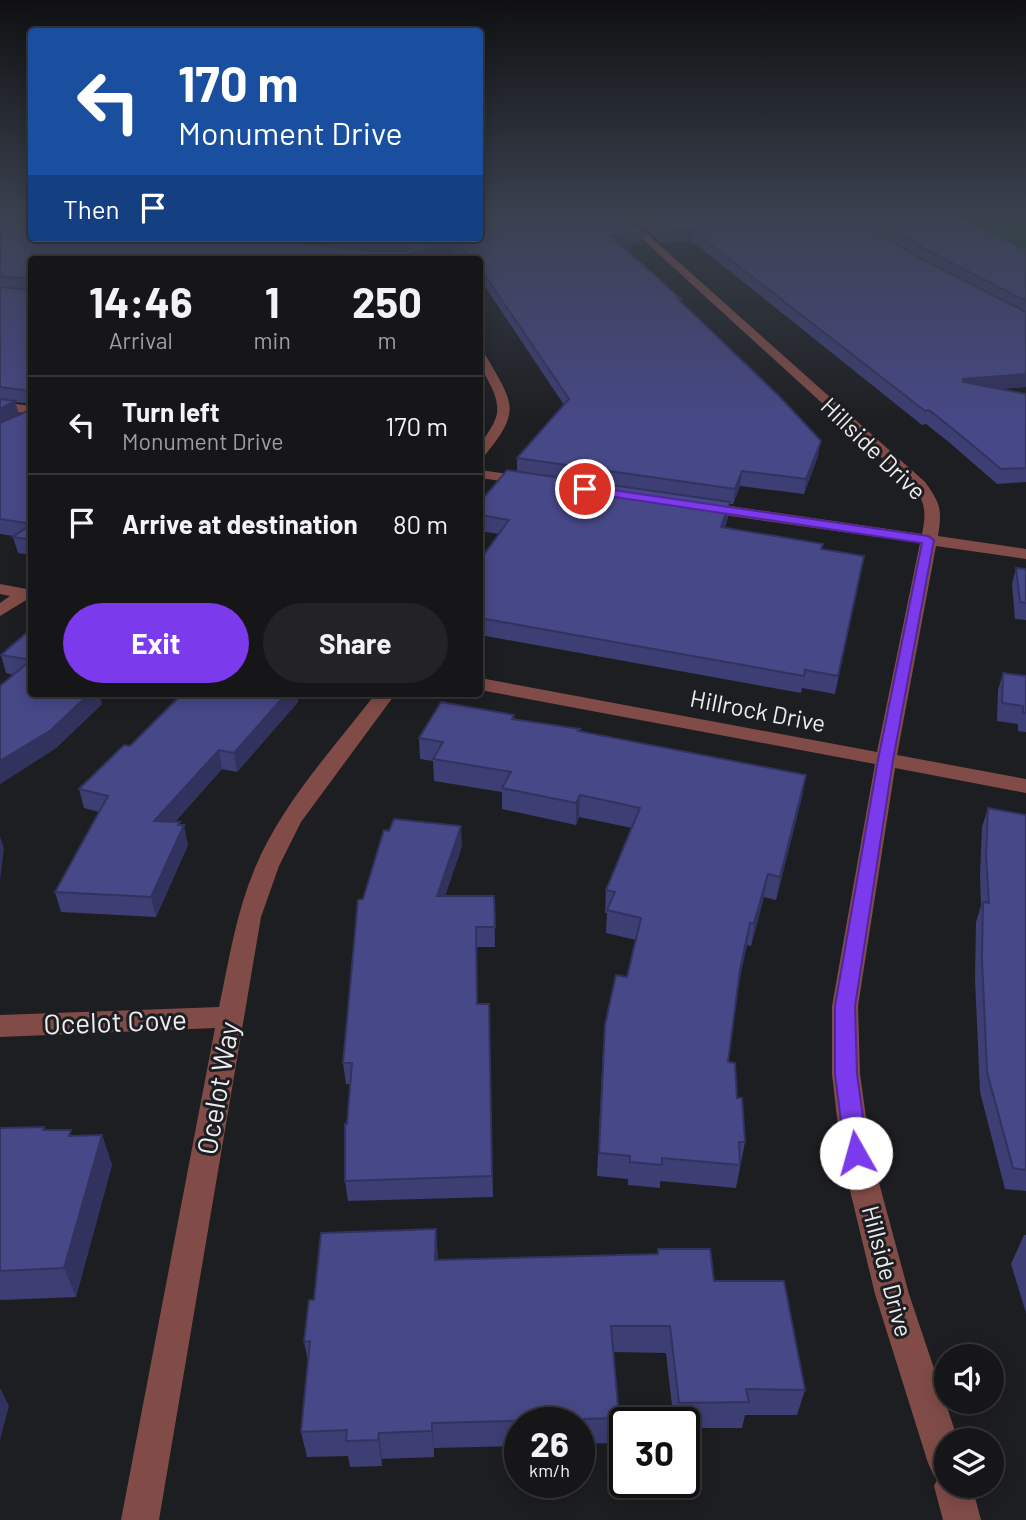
<!DOCTYPE html>
<style>
:root{--surface:#161619;--page:#232326;--text:#f1f3f6;--muted:#9e9fa2;--line:#353538;--accent:#7c3aed}
body{margin:0;font-family:Barlow,sans-serif;background:var(--page);color:var(--text);height:100vh;display:flex;flex-direction:column;font-size:26px;white-space:nowrap}
*{box-sizing:border-box;margin:0}
p{font-size:23px;color:var(--muted)}
.icon{flex:none;width:38px;height:38px;fill:none;stroke:currentColor;stroke-width:2;stroke-linecap:round;stroke-linejoin:round}
.map{position:relative;flex:1;overflow:hidden}
.details{position:absolute;left:28px;top:256px;width:455px;height:441px;display:flex;flex-direction:column;background:var(--surface);border-radius:7px;box-shadow:0 4px 18px #0003,0 0 0 2px var(--line)}
.details>*{flex:none}
.guide{position:absolute;left:28px;top:28px;width:455px;height:214px;border-radius:7px;box-shadow:0 4px 18px #0003,0 0 0 2px var(--line);background:#1a4fa0;color:#fff;overflow:hidden}
.controls{position:absolute;left:934px;top:1344px;display:grid;gap:14px}
.controls a{display:grid;place-items:center;width:70px;height:70px;border-radius:50%;background:var(--surface);box-shadow:0 4px 18px #0003,0 0 0 2px var(--line);font-size:35px}
.speed{position:absolute;left:504px;top:1407px;display:flex;gap:14px;font-size:35px;font-weight:700;text-align:center}
.speed>*{display:grid;place-content:center;width:91px;height:91px;border-radius:50%;background:var(--surface);box-shadow:0 4px 18px #0003,0 0 0 2px var(--line);line-height:1}
.speed small{font-size:18px;font-weight:400}
.speed .limit{border:4px solid #111;border-radius:10px;background:#fff;color:#111}
.pin{position:absolute;display:grid;place-items:center;width:60px;height:60px;color:#fff;margin:-30px;border:4px solid #fff;border-radius:50%;box-shadow:0 2px 7px #0007}
.me{position:absolute;width:77px;margin:-38px;rotate:353deg;stroke-linejoin:round;filter:drop-shadow(0 0 5px #0008)}
.turn{display:flex;align-items:center;gap:24px;height:147px;padding:0 35px;font-size:32px}
.turn .icon{width:91px;height:91px;stroke-width:2.5}
.turn b{display:block;font-size:49px;line-height:60px}
.then{display:flex;align-items:center;height:66px;padding:0 35px;background:#0003;gap:14px;font-size:26px}
.eta{display:flex;justify-content:space-evenly;align-items:center;height:119px;text-align:center}
.eta b{font-size:42px;font-weight:700;line-height:49px}
.cta{display:flex;gap:14px;margin-top:auto;padding:14px 35px}
.cta a{flex:1;height:80px;border-radius:42px;background:var(--accent);color:#fff;font-size:28px;font-weight:700;line-height:80px;text-align:center}
.cta a+a{background:var(--page);color:var(--text)}
ul{padding:0;list-style:none}
li{display:flex;align-items:center;gap:21px;height:98px;padding:0 35px;border-top:2px solid var(--line)}
li div{flex:1}
li b{display:block;font-size:26px}
li em{font-style:normal}
.map>svg:first-child{display:block}
</style>
<div class="map">
<svg width="1026" height="1520" viewBox="0 0 1026 1520">
<rect width="100%" height="100%" fill="#1d1e21"/>
<path fill="#17412c" d="M1026,217V256L957,220Z"/>
<g fill="none" stroke-linecap="round" stroke-linejoin="round">
<path fill="#814c47" fill-rule="evenodd" d="M569,210C595,209 622,220 645,232L925,482C941,504 942,510 938,536L1026,549V559L936,546L897,755L1026,779V793L895,768L858,1006L860,1074L871,1153L909,1294L958,1440H947V1486H972L981,1520H943L934,1486L938,1478L934,1476L928,1463L875,1294L841,1153L832,1074V1006L875,764L480,690V678L877,752L920,543L703,512L695,507L703,502L922,534C926,515 926,504 915,488L639,236L617,224Z
M480,352L486,356C513,403 522,410 485,455L480,456C478,437 500,426 497,405C495,385 478,372 480,352Z
M0,402L32,406V414L0,410Z
M480,470L529,477L536,481L529,485L480,478Z
M0,584L32,590V600L28,599L0,616V603L10,596L0,594Z
M376,693H396L301,822L279,866L261,917L159,1520H121L215,1028L0,1037V1015L219,1007C229,960 236,913 255,868C282,803 334,748 376,693Z"/>
</g>
<path fill="#3d3e74" fill-rule="evenodd" d="M0,210H32V238L377,251L255,238H480V210H843L915,256L943,270L921,259L844,210H1026L957,215L1026,250V387L1000,389L1026,394V482L997,484L950,443L926,424L922,425L692,241L661,243L646,230L619,218L644,233L643,244L621,245L681,299V302L818,456L804,494L740,486L733,504H730L728,517L725,528L823,544L822,549L864,556L835,694L802,688L801,693L480,635V560L499,534L480,531V502L517,471V458L564,405L480,279V259H459L454,256L433,258L32,259V555L18,553L13,537L14,536L0,534V213L29,216L30,215L0,213ZM15,402L30,404V410L19,415Z
M1016,568L1026,569V620L1015,619L1012,584Z
M32,628L102,704L56,748L0,784V686L14,675L6,673L1,655Z
M1003,673L1026,676V732L1018,731V724L997,721L998,690Z
M183,693H297L298,702L237,772L222,769L175,822L180,825L188,845L156,917L61,912L55,892L99,812L84,808L79,789L130,746Z
M514,715V719L806,775L802,797L776,900L764,897L751,946L747,945L738,984L728,1062L737,1098L745,1142L736,1188L660,1181V1188L628,1185V1179L597,1176L603,1048L627,977L636,940L606,933L607,913H605L606,890L632,828L579,817L576,825L502,809V792L434,781L433,761L420,759L419,738Z
M988,808L1026,815V1191L1005,1189L980,1092L975,979L976,922L981,906L980,875L982,827Z
M462,846L445,896H494L495,947H476L477,1004H489L493,1197L348,1201L345,1181L347,1124L351,1084H346L343,1063L363,899Z
M44,1127L45,1130L73,1136L102,1135L112,1165L76,1297L0,1300V1128Z
M1024,1235H1026V1313L1011,1264Z
M658,1249L714,1281L805,1390L797,1415H745L742,1428H684V1423H674L666,1353L613,1352L619,1418L617,1443L579,1444V1423H520V1446L434,1448V1457L382,1459V1466L350,1467L348,1456L307,1457L301,1432L308,1361L304,1342L314,1300L438,1260L657,1254Z"/>
<path fill="#32325e" d="M939,210H1026V211L937,216Z
M692,230V241L661,243L662,232Z
M644,233L643,244L610,246V235Z
M454,245V256L429,259H392L432,247Z
M1026,374V387L960,392L963,379Z
M15,401L19,415L0,425V409Z
M821,441L818,456L804,494L806,479Z
M742,471L740,486L733,504L735,489Z
M730,502L728,517L719,543L721,527Z
M90,693H99L102,704L56,748L0,784V761Z
M284,693H297L298,702L237,772L234,753Z
M219,750L222,769L158,840L154,821Z
M806,775L802,797L776,900L780,877Z
M580,795L579,817L576,825V803Z
M180,822L181,830L184,825L188,845L156,917L151,897Z
M461,826L462,846L438,917L437,896Z
M0,836L4,849L0,880Z
M768,874L764,897L751,946L754,923Z
M750,923L747,945L737,993L740,970Z
M102,1135L112,1165L76,1297L64,1268Z
M436,1229L438,1256L437,1287L435,1260Z
M0,1388L9,1406L0,1440Z
M432,1423L434,1448V1457L432,1431Z
M379,1433L382,1459V1466L378,1440Z"/>
<path fill="#474887" stroke="#32325e" stroke-width="2" d="M480,210H595L616,216L644,233L610,235L681,299H678L781,398L821,441L806,479L742,471L735,489L517,458L569,399L480,268V259H474L471,256L454,245L432,247L392,259H32V281L30,279L0,276V213L29,216L32,211V238H250L374,251H406L409,248L402,243L356,238H480Z
M625,210H843L915,256L1026,312V374L963,379V382L1026,394V468L1001,469L953,429L929,410L925,411L692,230L662,232L647,219Z
M861,210H946L1026,250V301L923,248Z
M32,283V524L0,519V423L30,410L31,391L0,387V287L29,290Z
M0,399L15,401L0,409Z
M507,470L730,502L721,527L823,544L821,549L864,556L838,676L805,670L804,676L480,618V560L509,520L480,515V502Z
M32,524V540L13,537Z
M1016,568L1026,569V603L1020,602Z
M32,628V693H90L51,730L0,761V686L31,660L1,655Z
M1003,673L1026,676V713H1023V706L1002,703Z
M183,693H287L234,753L219,750L154,821L180,822L178,825H184L151,897L55,892L108,796L79,789L124,745L130,746Z
M441,702L514,715L512,719L580,729L578,731L806,775L780,877L768,874L754,923H750L740,970L728,1062L735,1063L737,1098H742L745,1142H739L740,1165L662,1158V1165L630,1162V1156L599,1153L605,1025L616,975L627,977L641,918L607,910L615,892L606,890L640,808L580,795L576,803L502,788L511,772L433,759L443,742L419,738Z
M988,808L1026,815V1170L1013,1168L987,1072L982,958L983,902L989,903L986,855Z
M394,819L461,826L437,896H494L495,927H476L477,1004H489L492,1176L345,1181V1124H347L352,1063H343L358,900L363,899L384,830L389,831Z
M44,1127L43,1130H71L69,1136L102,1135L64,1268L0,1271V1128Z
M436,1229L435,1260L658,1254V1249H710L714,1281H784L805,1390L746,1389L749,1402L679,1403L670,1326H611L619,1418L432,1423V1431L379,1433L378,1440L346,1441L347,1430L301,1432L310,1341L304,1342L309,1300H314L321,1233Z"/>
<linearGradient id="sky" x2="0" y2="1"><stop stop-color="#101012"/><stop offset="0.5" stop-color="#3a414e"/><stop offset="1" stop-color="#3a414e" stop-opacity="0"/></linearGradient>
<rect width="1026" height="423" fill="url(#sky)"/>
<path fill="#7c3aed" stroke="#51269a" stroke-width="2" d="M585,486L928,536L934,540L893,760L855,1006L857,1074L868,1153L864,1160L856,1163L848,1160L845,1153L835,1074V1006L878,760L922,543L581,492V487Z"/>
<g text-anchor="middle" dominant-baseline="central" stroke-width="6" stroke-linejoin="round" paint-order="stroke">
<g font-size="24" fill="#ededef" stroke="#1d1e21">
<text transform="translate(874 448) rotate(44)">Hillside Drive</text>
<text transform="translate(758 710) rotate(11)">Hillrock Drive</text>
<text transform="translate(888 1271) rotate(75)">Hillside Drive</text>
</g>
<g font-size="28" fill="#ededef" stroke="#1d1e21">
<text transform="translate(115 1021) rotate(-2)">Ocelot Cove</text>
<text transform="translate(217 1088) rotate(-80)">Ocelot Way</text>
</g>
</g>
</svg>
<div class="controls">
<a><svg class="icon" aria-label="sound" viewBox="0 0 24 24"><path d="M4 9h4l5-4v14l-5-4H4zM17 9q2 3 0 6"/></svg></a>
<a><svg class="icon" aria-label="layers" viewBox="0 0 24 24"><path d="M12 4l9 5-9 5-9-5zM3 14l9 5 9-5"/></svg></a>
</div>
<div class="speed"><div>26<small>km/h</small></div><div class="limit">30</div></div>
<div class="pin" style="left:585px;top:489px;background:#d93025"><svg class="icon" aria-label="arrive" viewBox="0 0 24 24"><path d="M6 21V4h12l-3 4 3 4H6"/></svg></div>
<svg class="me" style="left:856px;top:1153px" viewBox="-20 -20 40 40"><circle r="19" fill="#fff"/><path d="M0-13L10 11 0 6-10 11z" fill="#7c3aed"/></svg>
<div class="guide">
<div class="turn"><svg class="icon" aria-label="left" viewBox="0 0 24 24"><path d="M17 20v-9H6M10 6l-5 5 5 5"/></svg><div><b>170 m</b>Monument Drive</div></div>
<div class="then">Then<svg class="icon" aria-label="arrive" viewBox="0 0 24 24"><path d="M6 21V4h12l-3 4 3 4H6"/></svg></div>
</div>
<section class="details">
<div class="eta">
<div><b>14:46</b><p>Arrival</p></div>
<div><b>1</b><p>min</p></div>
<div><b>250</b><p>m</p></div>
</div>
<ul>
<li><svg class="icon" aria-label="left" viewBox="0 0 24 24"><path d="M17 20v-9H6M10 6l-5 5 5 5"/></svg><div><b>Turn left</b><p>Monument Drive</p></div><em>170 m</em></li>
<li><svg class="icon" aria-label="arrive" viewBox="0 0 24 24"><path d="M6 21V4h12l-3 4 3 4H6"/></svg><div><b>Arrive at destination</b></div><em>80 m</em></li>
</ul>
<div class="cta"><a>Exit</a><a>Share</a></div>
</section>
</div>
